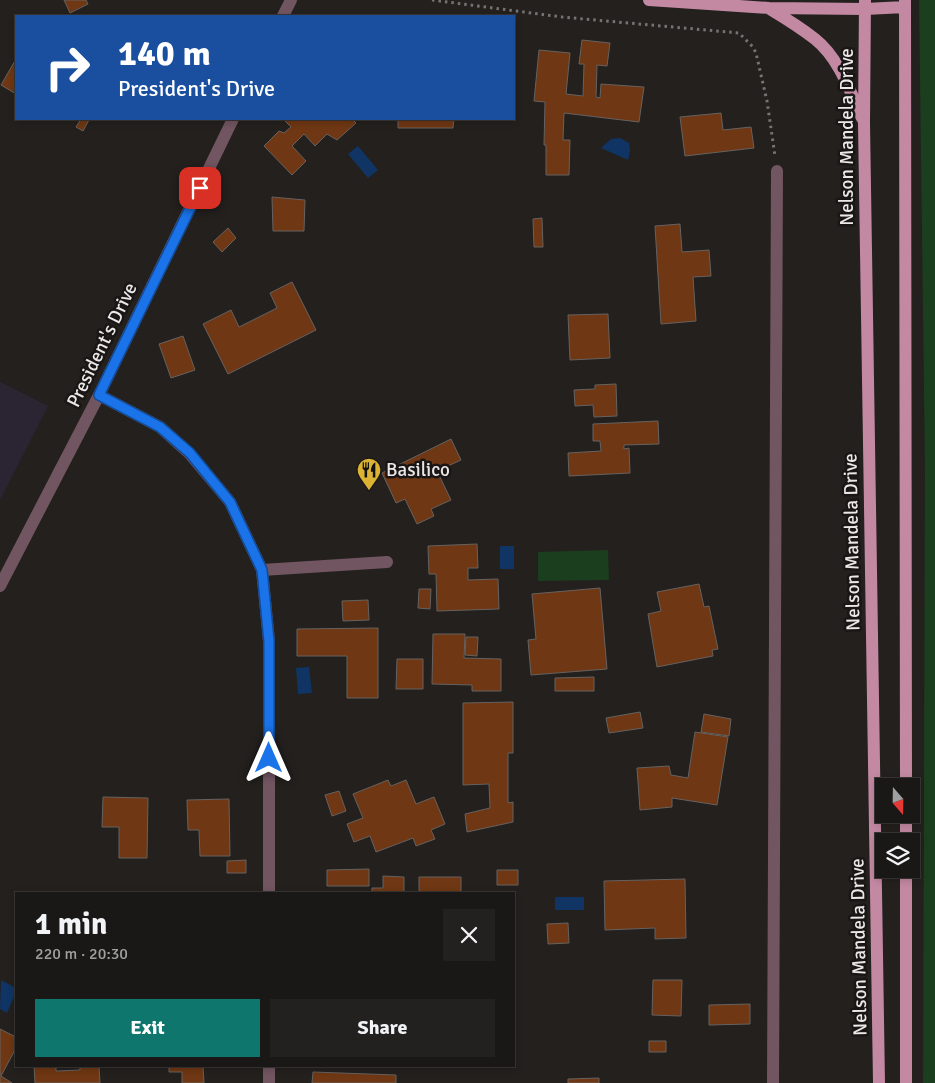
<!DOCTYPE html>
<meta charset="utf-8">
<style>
:root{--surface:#1a1816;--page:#23211f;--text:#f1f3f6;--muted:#9fa0a1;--line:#383735;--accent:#0f766e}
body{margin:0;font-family:Signika,sans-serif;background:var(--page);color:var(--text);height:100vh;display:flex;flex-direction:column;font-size:19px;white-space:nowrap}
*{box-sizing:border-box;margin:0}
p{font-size:16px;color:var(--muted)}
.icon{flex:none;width:28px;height:28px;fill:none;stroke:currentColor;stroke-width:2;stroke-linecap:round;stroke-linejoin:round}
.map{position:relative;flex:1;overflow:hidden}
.details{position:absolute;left:15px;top:892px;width:500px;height:175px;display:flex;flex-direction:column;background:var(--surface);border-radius:0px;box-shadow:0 2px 8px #0003,0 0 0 1px var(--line)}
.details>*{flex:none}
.hud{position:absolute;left:15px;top:15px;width:500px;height:105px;border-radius:0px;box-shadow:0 2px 8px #0003,0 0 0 1px var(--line);background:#1a4fa0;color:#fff;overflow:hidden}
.needle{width:32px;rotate:160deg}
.controls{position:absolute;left:875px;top:778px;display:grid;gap:10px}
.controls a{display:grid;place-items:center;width:45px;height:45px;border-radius:0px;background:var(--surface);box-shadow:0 2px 8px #0003,0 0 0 1px var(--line);font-size:25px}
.pin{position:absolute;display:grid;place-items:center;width:42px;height:42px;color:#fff;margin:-21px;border-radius:10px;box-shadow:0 2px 8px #0006}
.me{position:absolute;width:55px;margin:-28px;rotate:0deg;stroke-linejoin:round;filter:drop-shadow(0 0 4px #0008)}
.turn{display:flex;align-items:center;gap:18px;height:105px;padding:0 20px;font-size:22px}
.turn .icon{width:65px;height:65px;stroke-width:2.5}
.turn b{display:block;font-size:35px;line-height:42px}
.round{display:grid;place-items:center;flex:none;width:52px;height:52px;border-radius:0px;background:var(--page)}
.headline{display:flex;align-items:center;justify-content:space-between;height:85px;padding:0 20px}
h1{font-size:30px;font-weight:800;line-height:38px}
.button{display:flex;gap:10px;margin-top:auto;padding:10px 20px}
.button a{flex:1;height:58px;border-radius:0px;background:var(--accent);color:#fff;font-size:20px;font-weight:800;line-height:58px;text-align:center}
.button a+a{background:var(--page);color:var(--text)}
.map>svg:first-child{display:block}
</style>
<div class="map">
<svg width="935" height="1083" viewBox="0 0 935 1083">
<rect width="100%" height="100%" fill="#23201e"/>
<path fill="#2b2433" d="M0,382L48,406L0,500Z"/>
<path fill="#1b3e1e" d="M919,0H935V1083H923L925,470Z
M608,550L609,580L538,581V552Z"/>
<path fill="#103564" d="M620,138L629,143L630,151L628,160L601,148L611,139Z
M358,146L378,170L368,178L348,154Z
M500,546H514V569H500Z
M309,667L312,693L298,694L296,668Z
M555,897H584V910H555Z
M1,980L16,988V992L7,1013L0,1009Z"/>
<path fill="#6f3713" stroke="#666260" d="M64,0H86L88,4L70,13Z
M582,40L610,43L607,66L597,65L596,97L600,98L601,84L644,87L639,122L564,113L563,140H570L569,175H546V145H544L545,102L534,101L539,50L570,53L566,94L583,96L584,64H579Z
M16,59V94L1,85Z
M721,113L723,130L751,127L754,148L685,156L680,117Z
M81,119L89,120L83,131L76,127Z
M283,119H352L356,123L337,140L327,134L315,146L304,134L292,146L306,161L292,175L264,146L279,131L284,133L291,127Z
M398,119H454L453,128H398Z
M272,197L305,200L304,231H273Z
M542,218L543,247H534L533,219Z
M680,224L682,252L709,250L711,276L693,277L696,321L661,324L655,226Z
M228,228L236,238L222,252L213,242Z
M292,282L316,330L228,374L203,324L231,310L239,327L277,308L270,293Z
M608,314L610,358L570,360L568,315Z
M183,336L195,370L171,378L159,344Z
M616,384L617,416L594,417L593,405L575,406L574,390L595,389V385Z
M658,421L659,444L624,445V449L629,448L630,473L569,476L568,453L601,451L600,441H593V424Z
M451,439L461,460L437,471L451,500L431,509L434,516L417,524L405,499L396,503L382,473Z
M477,544L478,568H468V580L498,579L499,609L437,611L436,574H429L428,546Z
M699,584L704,607L709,606L718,649L712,650L713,656L657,667L648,614L661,611L657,592Z
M600,588L607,669L531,675L528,640L536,639L532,594Z
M419,589H431L430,609L418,608Z
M368,600L369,620L343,621L342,601Z
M378,628V698H347V656H297V629Z
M433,634H465L464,658L501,659V691H472V685L432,684Z
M466,637H478L477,656L465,655Z
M397,659H423V689H396Z
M594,677V691H555V678Z
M513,702V753H508V803L513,802V822L467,832L465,814L490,808L489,784L463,785V703Z
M640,712L643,728L609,733L606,718Z
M704,714L731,719L729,736L701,732Z
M695,732L728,737L717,805L672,798V807L640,810L637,768L669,766L671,775L688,778Z
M388,780L391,786L406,780L416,804L434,797L445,824L431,830L435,839L416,846L413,838L376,852L370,836L354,842L347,824L363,818L353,794Z
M339,791L346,811L332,816L325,795Z
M103,797L148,798L147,858H119V827H102Z
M229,799L230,856H200L199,830H188L187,800Z
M246,860V873H227V861Z
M369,869V886H327V870Z
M497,870H518V885H497Z
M383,876L404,877V894H372V888H383Z
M419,877H461V894H419Z
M685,879L686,938L655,939V928L605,930L604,881Z
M568,923L569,943L548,944L547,924Z
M653,980H682L681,1016L652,1015Z
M750,1004V1024L709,1025V1005Z
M0,1029L16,1037V1048L1,1076L12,1083H0Z
M649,1041H666V1052H649Z
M34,1066H56V1071L80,1070V1066H99L100,1083H35Z
M169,1066H203L204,1083H182V1072H169Z
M313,1072L396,1075V1083H312Z
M599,1078V1083H568V1079Z"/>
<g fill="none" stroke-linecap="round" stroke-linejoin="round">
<path stroke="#767372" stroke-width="3" stroke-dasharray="2.5 4" stroke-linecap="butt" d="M432,0L562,17L739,33L753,47L756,53L767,101L775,156"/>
<path stroke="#715561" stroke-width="12" d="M283,16L291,0
M99,395L160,427L189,453L230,502L262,570L269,641V894
M262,570L387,562
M0,586L99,395L233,119
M269,1083V1066
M773,1083L777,171"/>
<path stroke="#c389a3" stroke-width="12" d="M649,0L769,8L865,9L905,7
M865,0L864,123L879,1083
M905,0L906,786
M770,9C785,18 801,28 815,39C839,58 850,91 862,118
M906,814V841
M906,869V1083"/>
</g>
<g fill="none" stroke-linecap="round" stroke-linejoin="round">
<defs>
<path id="route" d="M200,188L99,395L160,427L190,453L230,502L262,570L269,641V758"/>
</defs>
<use href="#route" stroke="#114b97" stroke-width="12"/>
<use href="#route" stroke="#1a73e8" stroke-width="9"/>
</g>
<defs>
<symbol id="restaurant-pin" viewBox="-11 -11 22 30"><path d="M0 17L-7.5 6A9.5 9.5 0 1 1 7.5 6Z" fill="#dcb233" stroke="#191615"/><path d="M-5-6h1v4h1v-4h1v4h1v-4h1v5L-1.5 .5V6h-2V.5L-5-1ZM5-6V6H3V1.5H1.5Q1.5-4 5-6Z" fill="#111"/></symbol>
</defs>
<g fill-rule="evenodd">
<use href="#restaurant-pin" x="355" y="456" width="28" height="38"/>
</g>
<g text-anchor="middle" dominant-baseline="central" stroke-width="5" stroke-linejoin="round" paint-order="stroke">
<g font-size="19" fill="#ebe8e7" stroke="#191615">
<text transform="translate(847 137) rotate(-90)">Nelson Mandela Drive</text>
<text transform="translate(102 345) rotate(-64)">President's Drive</text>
<text transform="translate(852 542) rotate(-91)">Nelson Mandela Drive</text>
<text transform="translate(859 947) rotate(-91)">Nelson Mandela Drive</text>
</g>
<g font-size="19" fill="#ebe8e7" stroke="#191615" text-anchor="start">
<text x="386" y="470">Basilico</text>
</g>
</g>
</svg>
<div class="controls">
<a><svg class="needle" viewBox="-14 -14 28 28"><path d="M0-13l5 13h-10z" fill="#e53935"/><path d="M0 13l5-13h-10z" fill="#9fa0a1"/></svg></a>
<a><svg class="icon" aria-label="layers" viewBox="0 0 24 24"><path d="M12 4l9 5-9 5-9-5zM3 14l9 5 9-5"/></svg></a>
</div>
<div class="pin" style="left:200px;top:188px;background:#d93025"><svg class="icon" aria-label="arrive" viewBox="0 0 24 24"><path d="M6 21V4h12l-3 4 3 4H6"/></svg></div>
<svg class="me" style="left:269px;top:758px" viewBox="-20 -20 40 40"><path d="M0-17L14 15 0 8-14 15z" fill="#1a73e8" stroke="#fff" stroke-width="4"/></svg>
<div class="hud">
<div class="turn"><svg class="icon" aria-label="right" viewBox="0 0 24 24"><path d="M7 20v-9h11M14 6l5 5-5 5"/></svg><div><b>140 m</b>President's Drive</div></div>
</div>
<section class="details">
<div class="headline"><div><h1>1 min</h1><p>220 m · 20:30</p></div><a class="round"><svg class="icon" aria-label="close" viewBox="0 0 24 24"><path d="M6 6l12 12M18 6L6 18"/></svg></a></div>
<div class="button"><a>Exit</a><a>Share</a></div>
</section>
</div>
